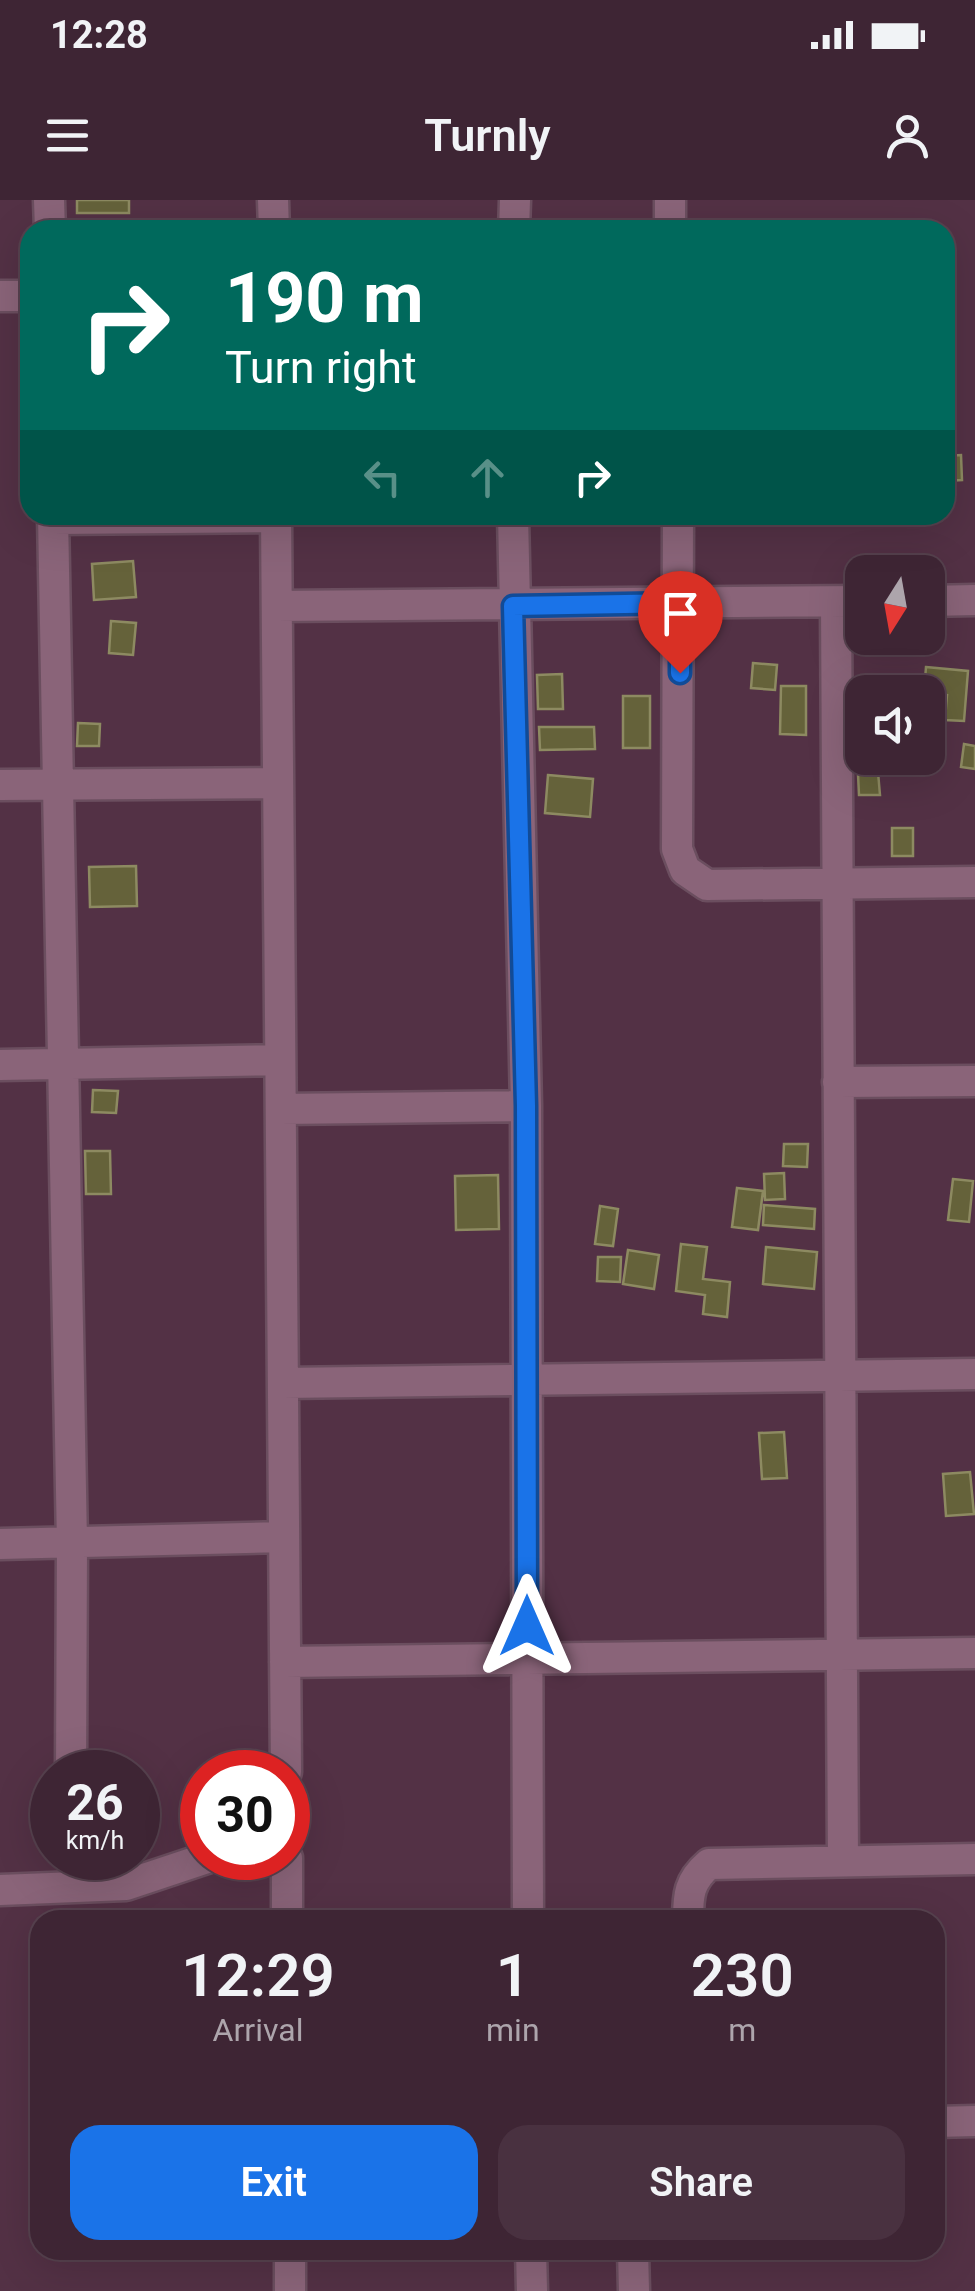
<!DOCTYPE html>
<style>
:root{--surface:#3e2534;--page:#493140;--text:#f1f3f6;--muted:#ada5ac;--line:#57424f;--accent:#1a73e8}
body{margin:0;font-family:Roboto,sans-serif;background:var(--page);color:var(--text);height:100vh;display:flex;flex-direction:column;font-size:38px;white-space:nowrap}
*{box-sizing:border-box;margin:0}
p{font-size:32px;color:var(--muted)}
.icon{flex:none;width:55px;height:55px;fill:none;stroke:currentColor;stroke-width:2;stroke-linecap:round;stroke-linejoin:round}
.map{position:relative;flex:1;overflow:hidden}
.drawer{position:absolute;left:30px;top:1710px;width:915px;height:350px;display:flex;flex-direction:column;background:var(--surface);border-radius:30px;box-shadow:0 10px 40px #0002,0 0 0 2px var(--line)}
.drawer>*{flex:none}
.guide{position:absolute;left:20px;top:20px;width:935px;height:305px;border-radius:30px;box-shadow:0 10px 40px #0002,0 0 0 2px var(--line);background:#00695c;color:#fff;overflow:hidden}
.needle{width:65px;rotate:191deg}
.fabs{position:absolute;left:845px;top:355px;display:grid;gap:20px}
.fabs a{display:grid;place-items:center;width:100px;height:100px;border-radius:20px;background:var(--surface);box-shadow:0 10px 40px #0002,0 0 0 2px var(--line);font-size:50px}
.speed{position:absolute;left:30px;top:1550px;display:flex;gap:20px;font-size:50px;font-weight:700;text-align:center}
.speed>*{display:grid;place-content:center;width:130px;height:130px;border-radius:50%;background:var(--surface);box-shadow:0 10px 40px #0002,0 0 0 2px var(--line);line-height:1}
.speed small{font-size:25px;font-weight:400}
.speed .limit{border:15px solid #d22;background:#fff;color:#111}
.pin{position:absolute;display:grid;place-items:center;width:85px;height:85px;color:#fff;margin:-102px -42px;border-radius:50% 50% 50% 0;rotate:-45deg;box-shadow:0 0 10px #0007}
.pin .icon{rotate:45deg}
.me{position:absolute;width:110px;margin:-55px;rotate:0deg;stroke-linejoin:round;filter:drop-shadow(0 0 8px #0008)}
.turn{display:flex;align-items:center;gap:35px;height:210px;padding:0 40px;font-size:45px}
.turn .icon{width:130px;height:130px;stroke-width:2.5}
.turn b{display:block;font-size:70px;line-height:85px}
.lanes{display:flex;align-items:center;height:95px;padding:0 40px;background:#0003;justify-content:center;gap:50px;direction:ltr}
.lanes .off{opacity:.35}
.eta{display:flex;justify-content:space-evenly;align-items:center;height:170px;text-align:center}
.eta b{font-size:60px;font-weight:600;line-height:70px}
.button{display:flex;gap:20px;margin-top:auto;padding:20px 40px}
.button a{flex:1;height:115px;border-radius:30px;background:var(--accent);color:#fff;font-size:40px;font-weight:600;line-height:115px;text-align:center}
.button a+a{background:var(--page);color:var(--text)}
.status{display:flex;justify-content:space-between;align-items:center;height:70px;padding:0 50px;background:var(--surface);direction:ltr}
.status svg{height:28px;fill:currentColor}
header{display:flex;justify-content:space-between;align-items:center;height:130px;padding:0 40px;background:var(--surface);font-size:45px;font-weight:600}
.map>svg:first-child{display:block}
</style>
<div class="status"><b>12:28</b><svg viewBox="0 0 49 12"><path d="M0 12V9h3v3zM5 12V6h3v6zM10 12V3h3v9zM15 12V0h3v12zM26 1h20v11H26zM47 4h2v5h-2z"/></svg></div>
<header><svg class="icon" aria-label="menu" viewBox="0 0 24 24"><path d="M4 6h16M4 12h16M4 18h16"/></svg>Turnly<svg class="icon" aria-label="person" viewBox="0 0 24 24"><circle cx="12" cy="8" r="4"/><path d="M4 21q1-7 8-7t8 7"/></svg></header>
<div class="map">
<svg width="975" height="2091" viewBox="0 0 975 2091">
<rect width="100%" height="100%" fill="#533145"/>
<path fill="#65623a" stroke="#8d8a61" stroke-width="2.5" d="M77,0H129V13H77Z
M961,255L962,280L945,281V256Z
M133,361L136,397L94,400L92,364Z
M111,421L136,423L133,455L109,453Z
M753,463L777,465L775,490L751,488Z
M926,467L968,471L964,521L945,520L947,495L924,492Z
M562,474L563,509H538L537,475Z
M781,486H806V535L780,534Z
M623,496H650V548H623Z
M928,520H933L935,545L928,546Z
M78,523L100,524L99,546H77Z
M539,527H594L595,549L540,550Z
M964,544L975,546V569L961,567Z
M878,572L880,595H859L858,574Z
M548,575L593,579L590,617L545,613Z
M892,628H913V656H892Z
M136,666L137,706L90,707L89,667Z
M93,890L118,891L116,913L92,912Z
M784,944H808L807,967L783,966Z
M85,951H110L111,994H86Z
M784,973L785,999L765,1000L764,974Z
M498,975L499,1029L456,1030L455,976Z
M953,979L973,981L969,1022L948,1020Z
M737,988L763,991L758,1030L732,1027Z
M764,1005L815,1009L814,1029L763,1025Z
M600,1006L618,1009L613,1046L595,1044Z
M681,1044L707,1047L703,1079L730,1082L727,1117L703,1114L705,1095L676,1091Z
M766,1047L817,1052L814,1089L763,1084Z
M628,1050L659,1055L654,1089L623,1084Z
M598,1057H621L620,1082L597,1081Z
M784,1232L787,1278L762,1279L759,1233Z
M970,1272L974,1314L946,1316L943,1274Z"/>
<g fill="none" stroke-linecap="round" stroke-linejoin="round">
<defs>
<path id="minor" d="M49,0L50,30
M273,0L274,30
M670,0V30
M514,30L515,0
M0,96H30
M53,315L72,1344L71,1572
M276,315L286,1572
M513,315L526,906L528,1720
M678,315L677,649L685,670L707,685L975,682
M53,319L276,317
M928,401L975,400
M836,402L843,1661
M277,406L862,401
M0,585L278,583
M0,865L280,860
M838,882L975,881
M281,909L526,906
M283,1183L975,1174
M0,1344L284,1337
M285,1462L975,1453
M287,1658V1720
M0,1690L126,1685L207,1658
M688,1720C688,1695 689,1681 709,1664L975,1659
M935,1922L975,1921
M290,2050V2091
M531,2050L532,2091
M633,2050L634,2091"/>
</defs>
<use href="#minor" stroke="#6b4e5f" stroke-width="35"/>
<use href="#minor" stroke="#8a6479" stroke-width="30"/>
</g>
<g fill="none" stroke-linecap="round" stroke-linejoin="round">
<defs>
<path id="route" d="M527,1426L526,906L513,406L680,403V473"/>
</defs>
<use href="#route" stroke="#114b97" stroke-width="25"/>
<use href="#route" stroke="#1a73e8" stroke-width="18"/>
</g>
</svg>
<div class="fabs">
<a><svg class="needle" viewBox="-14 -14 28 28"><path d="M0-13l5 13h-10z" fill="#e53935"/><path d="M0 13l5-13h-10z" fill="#ada5ac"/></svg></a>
<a><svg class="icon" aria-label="sound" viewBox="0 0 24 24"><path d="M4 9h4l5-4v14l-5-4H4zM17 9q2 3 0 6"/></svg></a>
</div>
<div class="speed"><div>26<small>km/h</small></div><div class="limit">30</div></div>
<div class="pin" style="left:680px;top:473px;background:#d93025"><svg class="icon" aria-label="arrive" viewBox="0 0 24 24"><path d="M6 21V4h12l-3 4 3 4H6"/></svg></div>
<svg class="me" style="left:527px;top:1426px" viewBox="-20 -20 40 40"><path d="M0-17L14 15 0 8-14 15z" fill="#1a73e8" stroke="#fff" stroke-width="4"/></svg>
<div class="guide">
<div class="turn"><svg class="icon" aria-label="right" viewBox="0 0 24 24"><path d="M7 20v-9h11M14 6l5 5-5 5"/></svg><div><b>190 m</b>Turn right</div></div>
<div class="lanes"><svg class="icon off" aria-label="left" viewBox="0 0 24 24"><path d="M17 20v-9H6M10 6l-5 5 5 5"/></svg><svg class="icon off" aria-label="ahead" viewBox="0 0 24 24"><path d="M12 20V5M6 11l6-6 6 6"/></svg><svg class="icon" aria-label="right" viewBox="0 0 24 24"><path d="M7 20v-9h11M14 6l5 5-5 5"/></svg></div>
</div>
<section class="drawer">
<div class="eta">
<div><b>12:29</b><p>Arrival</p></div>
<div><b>1</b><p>min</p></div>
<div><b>230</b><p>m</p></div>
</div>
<div class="button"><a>Exit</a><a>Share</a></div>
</section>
</div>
